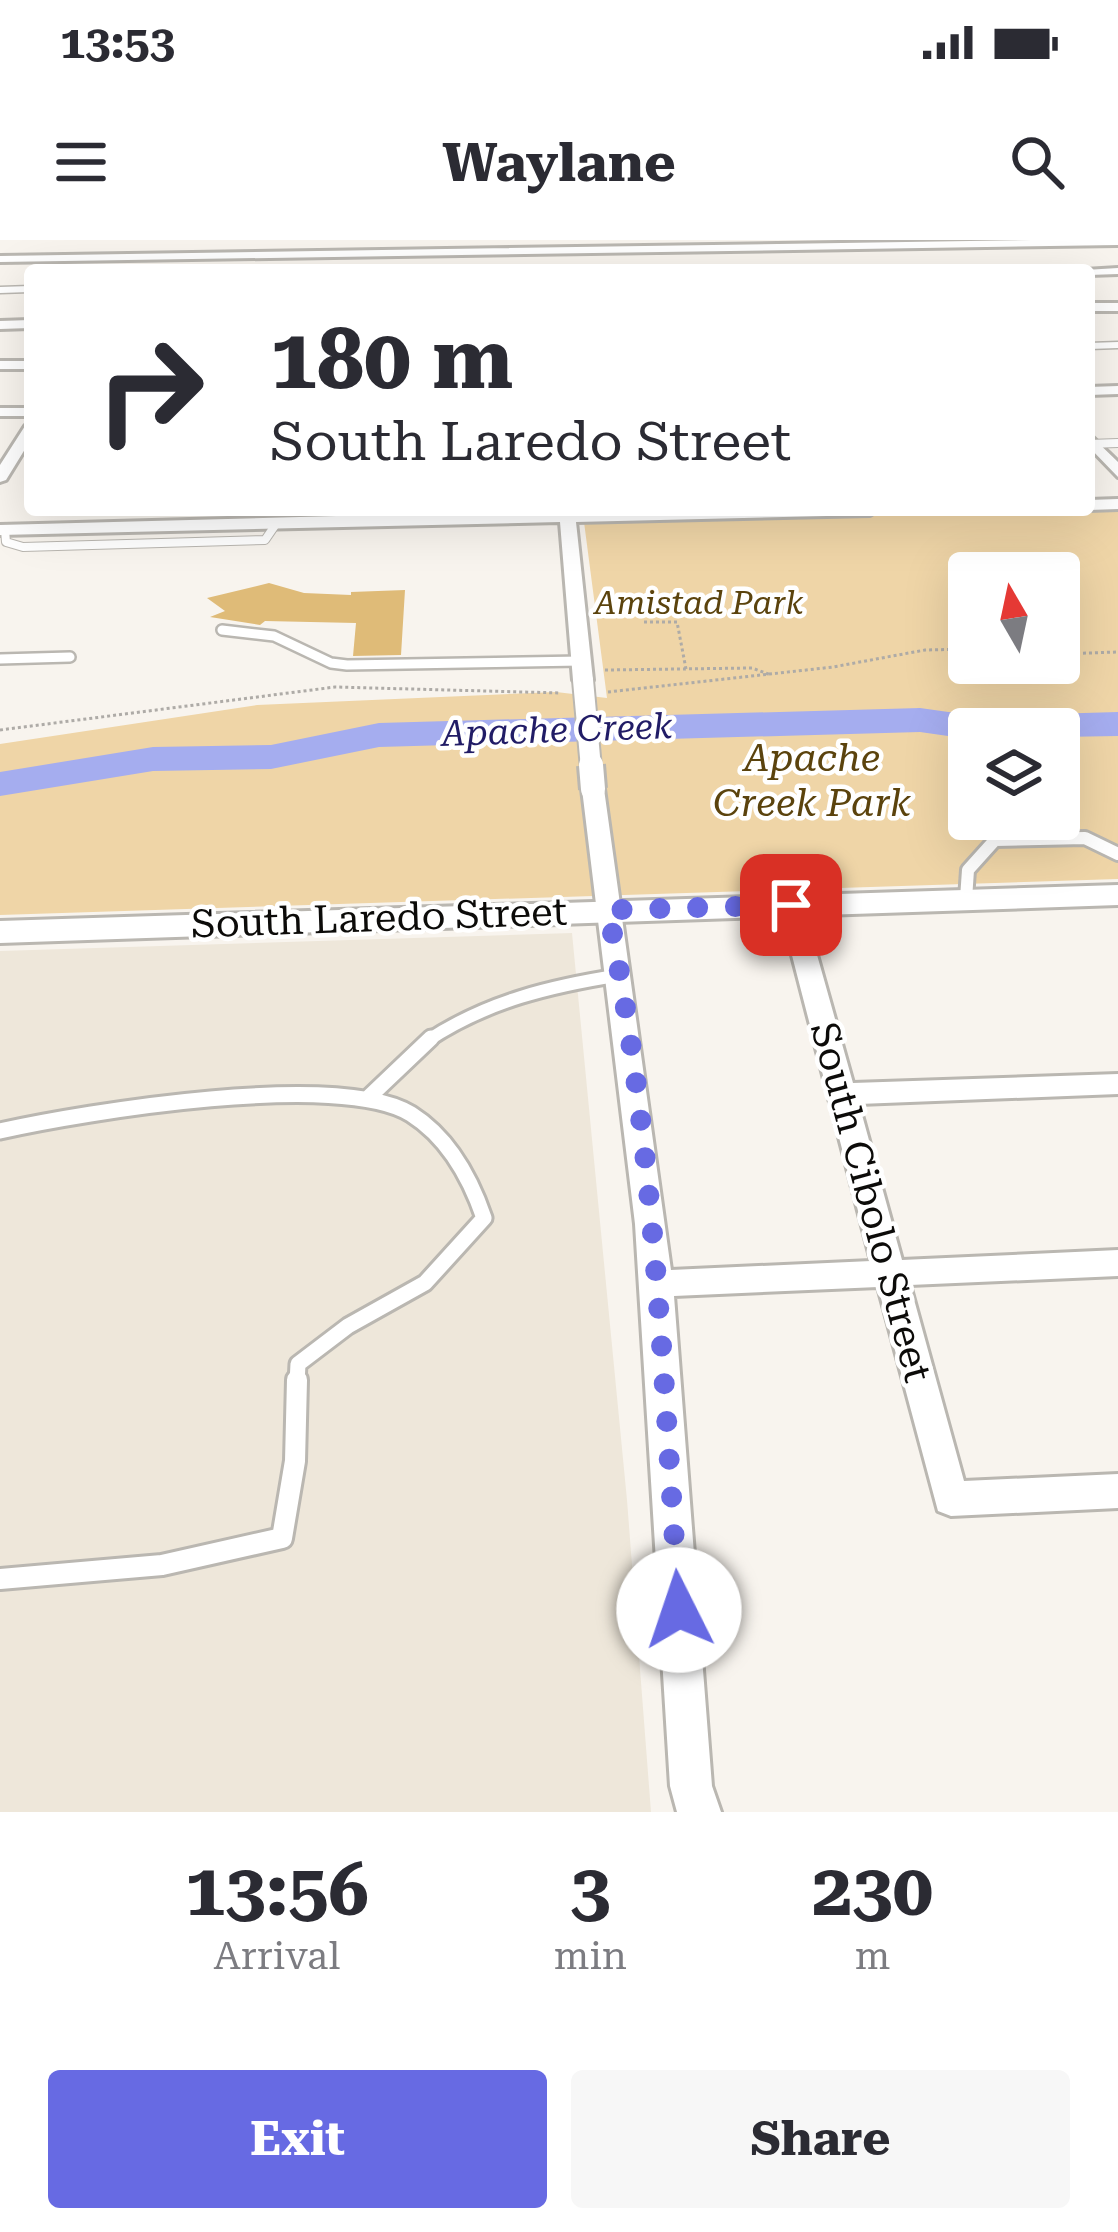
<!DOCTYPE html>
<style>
:root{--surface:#fff;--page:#f7f7f7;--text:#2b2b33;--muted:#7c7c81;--accent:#676ae3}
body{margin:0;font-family:"Roboto Serif",serif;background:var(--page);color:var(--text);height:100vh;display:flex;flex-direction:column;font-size:45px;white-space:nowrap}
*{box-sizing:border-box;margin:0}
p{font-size:39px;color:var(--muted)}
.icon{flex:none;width:66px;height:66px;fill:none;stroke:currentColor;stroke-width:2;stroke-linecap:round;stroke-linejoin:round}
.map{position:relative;height:1572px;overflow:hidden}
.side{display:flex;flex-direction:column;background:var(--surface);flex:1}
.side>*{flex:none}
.banner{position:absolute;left:24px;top:24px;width:1071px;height:252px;border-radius:12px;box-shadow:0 12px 48px #0002;background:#fff;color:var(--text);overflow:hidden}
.needle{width:78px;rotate:351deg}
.controls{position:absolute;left:948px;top:312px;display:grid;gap:24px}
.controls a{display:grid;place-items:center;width:132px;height:132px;border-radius:12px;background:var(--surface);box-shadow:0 12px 48px #0002;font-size:60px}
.pin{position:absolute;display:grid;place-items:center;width:102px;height:102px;color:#fff;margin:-51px;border-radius:24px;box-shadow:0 6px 18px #0006}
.me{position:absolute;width:132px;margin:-66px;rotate:356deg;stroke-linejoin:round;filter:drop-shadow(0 0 9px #0008)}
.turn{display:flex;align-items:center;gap:42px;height:252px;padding:0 48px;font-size:54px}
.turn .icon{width:156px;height:156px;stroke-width:2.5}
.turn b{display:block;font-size:84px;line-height:102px}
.eta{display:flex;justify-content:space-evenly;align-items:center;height:204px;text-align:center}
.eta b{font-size:72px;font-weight:700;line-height:84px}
.button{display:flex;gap:24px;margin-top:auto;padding:24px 48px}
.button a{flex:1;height:138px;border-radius:12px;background:var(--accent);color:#fff;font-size:48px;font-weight:700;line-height:138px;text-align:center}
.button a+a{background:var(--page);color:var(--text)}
.status{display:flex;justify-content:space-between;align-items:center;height:84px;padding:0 60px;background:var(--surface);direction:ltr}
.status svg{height:33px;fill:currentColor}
header{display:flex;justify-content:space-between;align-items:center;height:156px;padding:0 48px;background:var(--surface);font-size:54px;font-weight:700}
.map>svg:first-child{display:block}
</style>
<div class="status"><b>13:53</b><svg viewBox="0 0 49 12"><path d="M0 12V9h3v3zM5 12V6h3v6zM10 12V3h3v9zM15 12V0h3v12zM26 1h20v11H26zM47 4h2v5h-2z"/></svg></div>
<header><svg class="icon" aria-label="menu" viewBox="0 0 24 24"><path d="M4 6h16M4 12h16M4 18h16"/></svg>Waylane<svg class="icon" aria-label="search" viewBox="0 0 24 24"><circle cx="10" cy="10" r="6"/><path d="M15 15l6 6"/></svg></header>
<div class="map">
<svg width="1118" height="1572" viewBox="0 0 1118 1572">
<rect width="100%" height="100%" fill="#f8f4ee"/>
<path fill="#eee7da" d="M572,693L627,1260L651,1572H0V711Z"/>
<path fill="#efd5a7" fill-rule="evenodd" d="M1118,271V639L0,675V504L257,465L556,452L607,458L584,282ZM969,333H1059V423H969ZM969,489H1059V579H969Z"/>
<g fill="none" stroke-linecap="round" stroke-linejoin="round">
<path fill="#a5adef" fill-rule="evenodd" d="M920,468L977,476L1118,472V496L1059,497V489H969V499L920,492L379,507L271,529L153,531L0,556V532L153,507L271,505L379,483Z"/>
</g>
<path fill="#dfbb78" d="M269,343L304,353L351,355V352L405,350L401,415L353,416L356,383L265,381L260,385L210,377L225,371L207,358Z"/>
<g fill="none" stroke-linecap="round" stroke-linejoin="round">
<defs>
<path id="service-far5" d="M0,50L30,49
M1089,106L1118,105"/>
<path id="service-far4" d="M1089,204L1118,203
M5,290L6,302L23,307L265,300L276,284"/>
<path id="service-far3" d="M222,390L274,396L331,423L347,425L581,421
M0,419L70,417"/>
<path id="service-far2" d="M966,659L968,630L995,600L1085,598L1118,614
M427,801C487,761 551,746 621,735"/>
<path id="service-far1" d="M369,857L431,798
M0,891C85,872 340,830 411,874C449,898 470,937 484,978L425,1043L348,1086L298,1124L297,1143"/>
<path id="service" d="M0,1339L162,1325L282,1298L295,1221L297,1140"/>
<path id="minor" d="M1032,0H1118V5L0,22V16Z
M1118,28V34L1089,35V30H1085Z
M1089,63H1118V71H1089Z
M30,80V88L0,89V81Z
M0,121H30V129H0Z
M1118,146V154L1089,155V147Z
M0,168H30V176H0Z
M30,185V201L6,240L0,242V225L25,186Z
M1089,194L1118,222V237L1089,207Z
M1118,259V269L1089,270V260Z
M559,270H878L870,275L576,282L593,440L583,446L573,440L560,282L0,295V285Z
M593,542L604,549L671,1030L871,1021L779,665L782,660L791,657L803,665L853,843L1118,834V854L859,864L902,1020L1118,1010V1036L910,1045L964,1241L1118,1234V1268L951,1276L938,1271L878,1047L674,1056L712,1546L721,1572H677L670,1546L635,984L582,549Z"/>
<path id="secondary" d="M1118,645V665L0,703V681Z"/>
</defs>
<use href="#service-far5" stroke="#bab7b1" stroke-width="9"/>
<use href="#service-far4" stroke="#bab7b1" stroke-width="10"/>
<use href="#service-far3" stroke="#bab7b1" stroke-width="14"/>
<use href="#service-far2" stroke="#bab7b1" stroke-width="18"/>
<use href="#service-far1" stroke="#bab7b1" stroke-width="21"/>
<use href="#service" stroke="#bab7b1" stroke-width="26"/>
<use href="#minor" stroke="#bab7b1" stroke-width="6"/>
<use href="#secondary" stroke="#bab7b1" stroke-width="6"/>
<path stroke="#aeaba7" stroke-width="3" stroke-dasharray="3 3" stroke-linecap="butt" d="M644,382H677L686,429
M1059,414L1118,412
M605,430L752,428L771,435
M608,452L833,427L925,410L969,409
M0,490L335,447L561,453"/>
<use href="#service-far5" stroke="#fff" stroke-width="6"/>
<use href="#service-far4" stroke="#fff" stroke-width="8"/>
<use href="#service-far3" stroke="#fff" stroke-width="9"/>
<use href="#service-far2" stroke="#fff" stroke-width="12"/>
<use href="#service-far1" stroke="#fff" stroke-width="15"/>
<use href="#service" stroke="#fff" stroke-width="20"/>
<use href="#minor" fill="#fff" fill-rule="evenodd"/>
<use href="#secondary" fill="#fff" fill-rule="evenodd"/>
<defs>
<path id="minor-bridge-far1" d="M583,440L591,528"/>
<path id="minor-bridge" d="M591,525L593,549"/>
</defs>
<use href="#minor-bridge-far1" stroke="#bab7b1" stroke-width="24" stroke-linecap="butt"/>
<use href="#minor-bridge" stroke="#bab7b1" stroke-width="30" stroke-linecap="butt"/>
<use href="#minor-bridge-far1" stroke="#fff" stroke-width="20"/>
<use href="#minor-bridge" stroke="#fff" stroke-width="24"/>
</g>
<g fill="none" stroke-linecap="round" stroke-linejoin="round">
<path stroke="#676ae3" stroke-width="21" stroke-dasharray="0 37.8" d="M679,1370C663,1137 654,900 608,670L791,665"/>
</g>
<g text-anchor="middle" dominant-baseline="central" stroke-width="9" stroke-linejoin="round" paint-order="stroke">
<g font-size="33" font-style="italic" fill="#5b430d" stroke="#fff">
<text x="699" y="362">Amistad Park</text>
</g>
<g font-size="36" font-style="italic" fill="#211c66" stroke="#fff">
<text transform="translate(557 490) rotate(-2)">Apache Creek</text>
</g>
<g font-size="39" font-style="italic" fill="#5b430d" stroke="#fff">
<text x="812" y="518">Apache<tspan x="812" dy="45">Creek Park</tspan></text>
</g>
<g font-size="39" fill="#0c0b09" stroke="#fff">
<text transform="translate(379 678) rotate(-2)">South Laredo Street</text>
<text transform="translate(871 962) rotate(75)">South Cibolo Street</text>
</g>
</g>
</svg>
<div class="controls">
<a><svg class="needle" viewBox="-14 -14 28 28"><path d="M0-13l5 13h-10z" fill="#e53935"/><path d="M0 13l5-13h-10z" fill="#7c7c81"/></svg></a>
<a><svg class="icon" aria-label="layers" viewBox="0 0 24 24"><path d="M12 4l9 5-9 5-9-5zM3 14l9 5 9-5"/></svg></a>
</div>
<div class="pin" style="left:791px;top:665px;background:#d93025"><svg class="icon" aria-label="arrive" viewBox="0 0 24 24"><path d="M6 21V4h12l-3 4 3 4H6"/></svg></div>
<svg class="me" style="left:679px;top:1370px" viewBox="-20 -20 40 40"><circle r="19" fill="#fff"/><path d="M0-13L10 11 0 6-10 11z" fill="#676ae3"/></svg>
<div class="banner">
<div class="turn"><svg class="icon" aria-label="right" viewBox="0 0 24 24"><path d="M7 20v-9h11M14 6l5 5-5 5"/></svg><div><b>180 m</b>South Laredo Street</div></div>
</div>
</div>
<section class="side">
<div class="eta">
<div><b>13:56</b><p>Arrival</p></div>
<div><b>3</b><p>min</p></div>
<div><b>230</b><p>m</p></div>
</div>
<div class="button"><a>Exit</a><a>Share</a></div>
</section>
